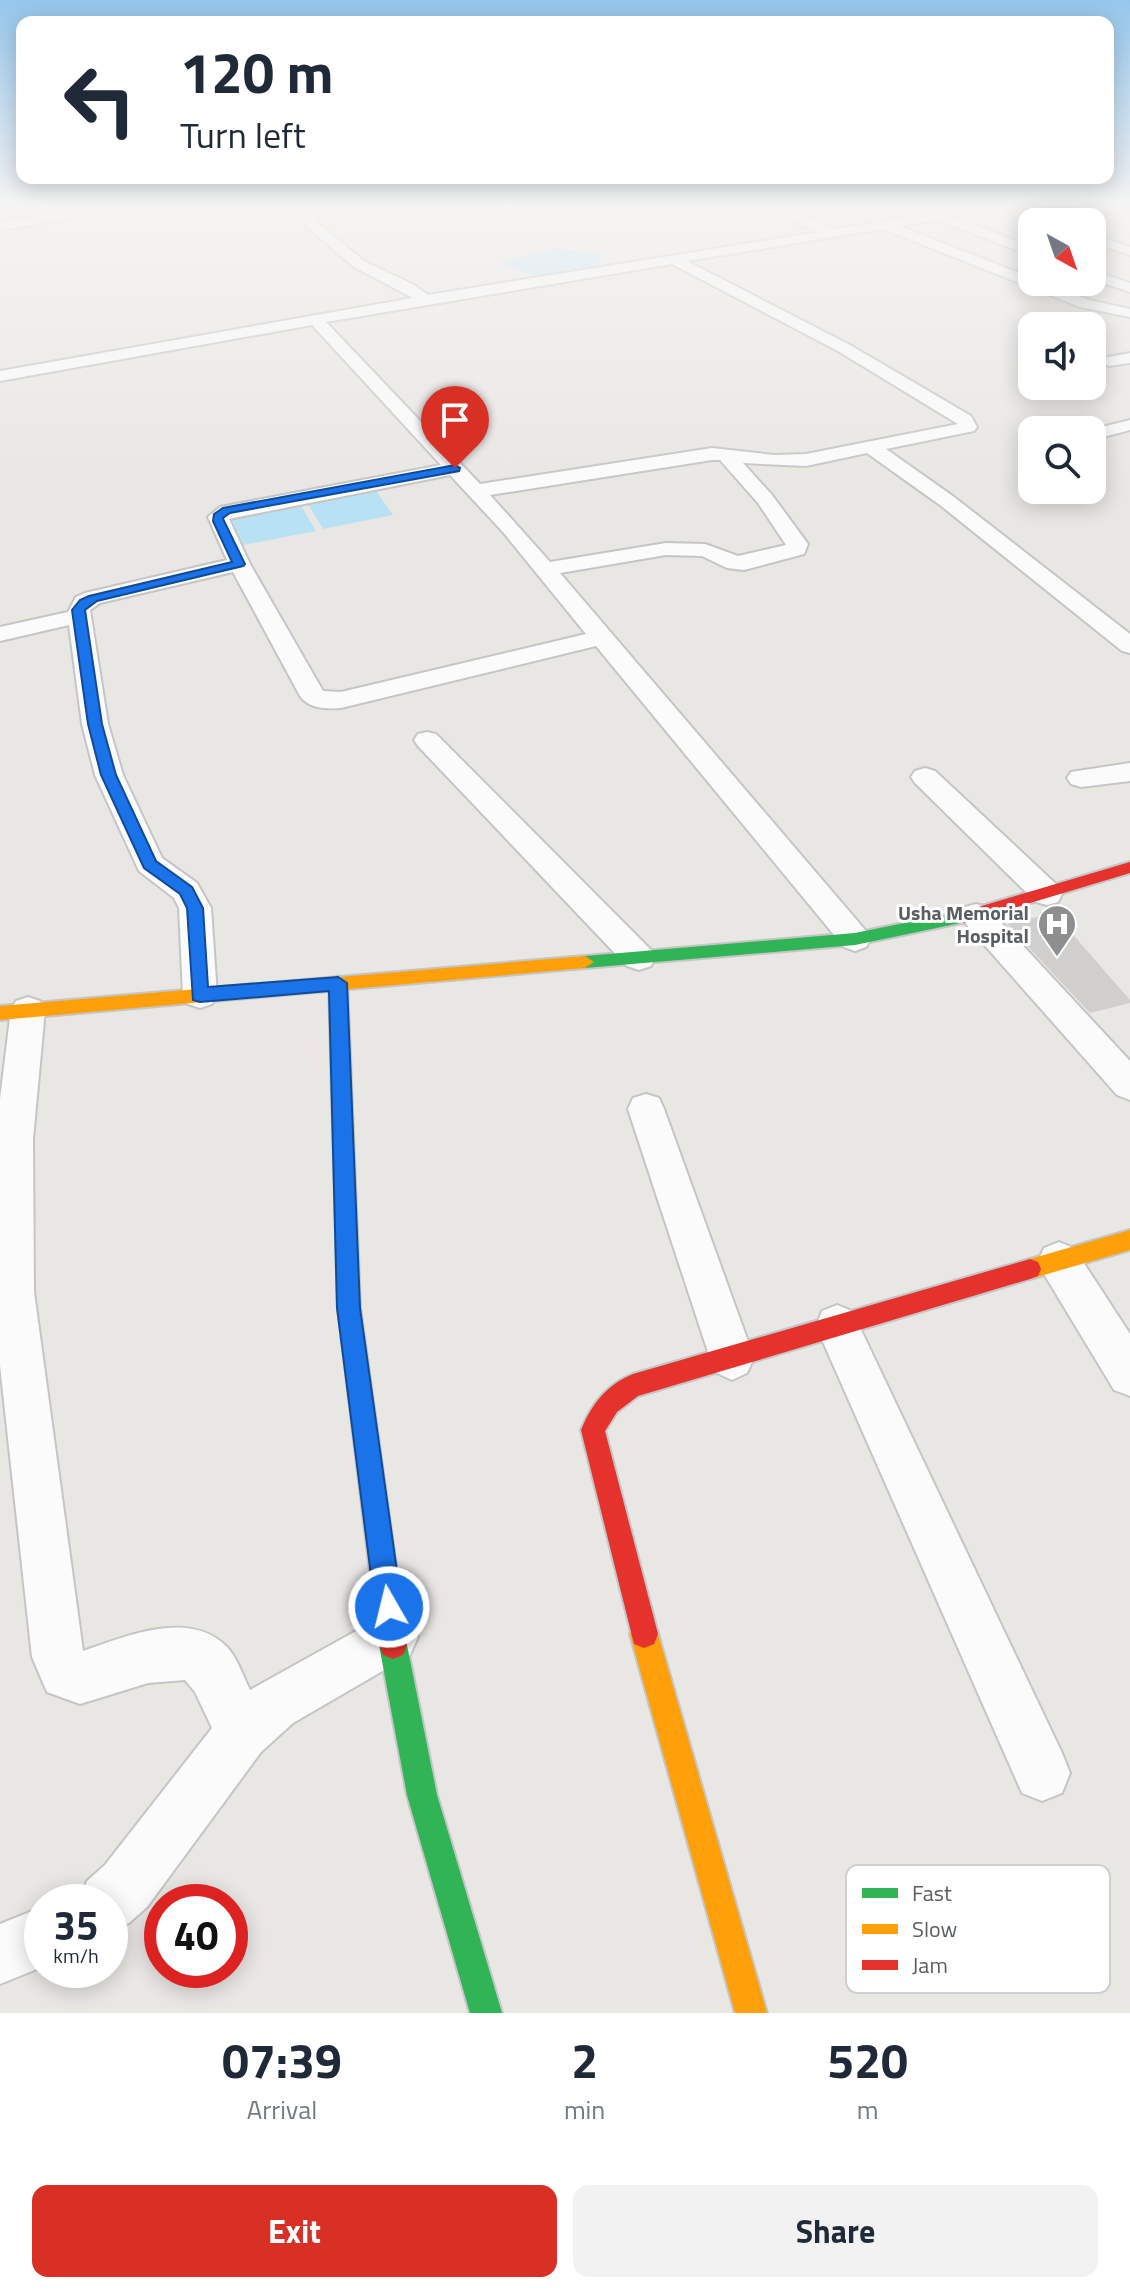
<!DOCTYPE html>
<style>
:root{--surface:#fff;--page:#f2f2f3;--text:#1f2937;--muted:#747a83;--accent:#d93025}
body{margin:0;font-family:"Titillium Web",sans-serif;background:var(--page);color:var(--text);height:100vh;display:flex;flex-direction:column;font-size:30px;white-space:nowrap}
*{box-sizing:border-box;margin:0}
p{font-size:26px;color:var(--muted)}
.icon{flex:none;width:44px;height:44px;fill:none;stroke:currentColor;stroke-width:2;stroke-linecap:round;stroke-linejoin:round}
.map{position:relative;height:2013px;overflow:hidden}
.panel{display:flex;flex-direction:column;background:var(--surface);flex:1}
.panel>*{flex:none}
.top-card{position:absolute;left:16px;top:16px;width:1098px;height:168px;border-radius:16px;box-shadow:0 4px 20px #0003;background:#fff;color:var(--text);overflow:hidden}
.needle{width:52px;rotate:140deg}
.fabs{position:absolute;left:1018px;top:208px;display:grid;gap:16px}
.fabs a{display:grid;place-items:center;width:88px;height:88px;border-radius:16px;background:var(--surface);box-shadow:0 4px 20px #0003;font-size:40px}
.speed{position:absolute;left:24px;top:1884px;display:flex;gap:16px;font-size:40px;font-weight:700;text-align:center}
.speed>*{display:grid;place-content:center;width:104px;height:104px;border-radius:50%;background:var(--surface);box-shadow:0 4px 20px #0003;line-height:1}
.speed small{font-size:20px;font-weight:400}
.speed .limit{border:12px solid #d22;background:#fff;color:#111}
.pin{position:absolute;display:grid;place-items:center;width:68px;height:68px;color:#fff;margin:-82px -34px;border-radius:50% 50% 50% 0;rotate:-45deg;box-shadow:0 0 8px #0007}
.pin .icon{rotate:45deg}
.me{position:absolute;width:88px;margin:-44px;rotate:352deg;stroke-linejoin:round;filter:drop-shadow(0 0 6px #0008)}
.turn{display:flex;align-items:center;gap:28px;height:168px;padding:0 32px;font-size:36px}
.turn .icon{width:104px;height:104px;stroke-width:2.5}
.turn b{display:block;font-size:56px;line-height:68px}
.eta{display:flex;justify-content:space-evenly;align-items:center;height:136px;text-align:center}
.eta b{font-size:48px;font-weight:700;line-height:56px}
.cta{display:flex;gap:16px;margin-top:auto;padding:16px 32px}
.cta a{flex:1;height:92px;border-radius:16px;background:var(--accent);color:#fff;font-size:32px;font-weight:700;line-height:92px;text-align:center}
.cta a+a{background:var(--page);color:var(--text)}
.map>svg:first-child{display:block}
</style>
<div class="map">
<svg width="1130" height="2013" viewBox="0 0 1130 2013">
<rect width="100%" height="100%" fill="#e9e7e4"/>
<path fill="#b8e2f3" d="M557,248L600,254L599,266C560,273 536,284 501,262Z
M374,488L393,515L323,529L306,501Z
M299,502L316,531L243,545L229,515Z"/>
<path fill="#d1cfcd" d="M1054,913L1130,1000V1003L1090,1013L1007,924Z"/>
<g fill="none" stroke-linecap="round" stroke-linejoin="round">
<defs>
<path id="street" d="M108,207H142L0,230V222Z
M312,207H326L331,211V217L315,221L364,261L414,285L428,295L819,232L773,213V207H798L790,211L834,229L971,207H1017L1051,219L1053,222H1036L1000,208L953,217L1032,247V256L938,220L899,226L1032,278V282H1041L1089,300L1130,309V317L1080,307L883,229L687,261L850,345L971,416L977,427L974,431L886,449L954,497L1130,634V653L1122,651L940,505L867,453L806,466L743,463L772,495L808,544L804,554L744,570L727,568L702,556L666,555L560,573L866,931L871,939L866,947L855,951L844,947L596,646L341,708C327,709 309,709 300,696L233,572L100,603L90,610L108,724L123,775L162,858L197,883L211,908L217,995L212,1004L200,1008L188,1004L183,995L179,908L174,898L139,871L95,775L82,724L69,625L0,641V627L68,612L76,597L85,593L227,560L208,517L220,507L441,465L312,325L0,381V371L413,298L354,267L306,226L304,216L318,213ZM672,264L838,351L958,424L806,454L774,455L712,448L480,484L326,322ZM712,460H720L758,503L786,545L738,556L705,544L666,543L550,562L490,495ZM450,475L503,532L586,634L341,692L323,691L250,564L229,519Z
M1092,234L1130,247V255L1092,242Z
M1092,270L1130,283V292L1092,279Z
M1130,353V363L1109,366L1101,361L1103,358Z
M1130,420V430L1092,440L1090,430Z
M427,732L436,734L651,950L655,958L651,966L639,970L627,966L418,746L414,740L418,734Z
M1130,763V781L1081,787L1071,784L1067,778L1071,772Z
M925,768L935,771L1058,886L1062,894L1058,902L1047,905L1036,902L915,783L911,777L915,771Z
M976,904L987,907L1130,1061V1100L1117,1095L965,923L960,915L965,907Z
M28,997L40,1001L45,1010L33,1139L34,1292L83,1651C125,1637 188,1609 226,1646C237,1657 243,1676 250,1690L392,1611L410,1619L418,1637L410,1655L293,1723L261,1752L147,1907L129,1923L110,1931V1902H79L87,1881L105,1865L212,1728L195,1692L185,1680L148,1683L80,1704L47,1692L32,1657L0,1365V1099L11,1010L16,1001Z
M646,1094L659,1098L664,1109L754,1358L747,1373L732,1380L717,1373L710,1358L628,1109L633,1098Z
M1059,1242L1074,1248L1130,1334V1396L1114,1390L1044,1274L1038,1261L1044,1248Z
M837,1305L852,1311L1062,1753L1070,1773L1062,1793L1042,1801L1022,1793L816,1326L822,1311Z
M42,1907V1967L0,1984V1924Z"/>
<path id="fast" d="M964,911L972,917L970,921L855,945L585,968L576,962L585,956L855,933Z
M393,1631L403,1635L407,1645L437,1795L502,2013H470L407,1795L379,1645L383,1635Z"/>
<path id="slow" d="M585,956L594,962L585,968L0,1020V1006Z
M1130,1230V1250L1030,1279L1022,1276L1019,1269L1022,1262L1030,1259Z
M644,1620L654,1624L658,1634L767,2013H735L630,1634L634,1624Z"/>
<path id="jam" d="M1130,862V873L964,923L956,917L958,913Z
M338,976L347,983L360,1308L407,1645L403,1655L393,1659L383,1655L379,1645L338,1308L329,983Z
M1030,1259L1038,1262L1041,1269L1038,1276L1030,1279L638,1396L617,1412L605,1431L658,1634L654,1644L644,1648L634,1644L581,1430C592,1404 606,1385 633,1374Z"/>
</defs>
<use href="#street" stroke="#c5c5c5" stroke-width="4"/>
<use href="#fast" stroke="#c4c5c5" stroke-width="4"/>
<use href="#slow" stroke="#c4c5c5" stroke-width="4"/>
<use href="#jam" stroke="#c4c5c5" stroke-width="4"/>
<use href="#street" fill="#fcfbfb" fill-rule="evenodd"/>
<use href="#fast" fill="#30b455" fill-rule="evenodd"/>
<use href="#slow" fill="#ff9f0a" fill-rule="evenodd"/>
<use href="#jam" fill="#e5322d" fill-rule="evenodd"/>
</g>
<linearGradient id="sky" x2="0" y2="1"><stop stop-color="#95c6ec"/><stop offset="0.42" stop-color="#f5f4f3"/><stop offset="1" stop-color="#f5f4f3" stop-opacity="0"/></linearGradient>
<rect width="1130" height="489" fill="url(#sky)"/>
<path fill="#1a73e8" stroke="#114b97" stroke-width="2" d="M455,465L460,468L459,471L230,513L223,518L224,521L245,564L243,566L97,601L85,610L102,724L116,775L156,861L192,887L203,908L208,987L338,977L347,983L360,1308L402,1607L398,1616L389,1620L379,1616L375,1607L337,1308L329,991L200,1002L193,1000L187,908L180,894L144,868L101,775L88,724L72,610L80,600L89,596L232,562L213,521L214,514L223,508Z"/>
<defs>
<symbol id="hospital-pin" viewBox="-11 -11 22 30"><path d="M0 17L-7.5 6A9.5 9.5 0 1 1 7.5 6Z" fill="#8c8e8f" stroke="#fff"/><path d="M-5-5h3v3.5h4V-5h3V5h-3V1.5h-4V5h-3Z" fill="#fff"/></symbol>
</defs>
<g fill-rule="evenodd">
<use href="#hospital-pin" x="1035" y="902" width="44" height="60"/>
</g>
<g text-anchor="middle" dominant-baseline="central" stroke-width="6" stroke-linejoin="round" paint-order="stroke">
<g font-size="20" font-weight="bold" fill="#5a5e61" stroke="#fff" text-anchor="end">
<text x="1029" y="912">Usha Memorial<tspan x="1029" dy="23">Hospital</tspan></text>
</g>
</g>
<rect x="846" y="1865" width="264" height="128" rx="12" fill="#fff" stroke="#cecfd0" stroke-width="2"/>
<rect x="862" y="1888" width="36" height="10" fill="#30b455"/>
<rect x="862" y="1924" width="36" height="10" fill="#ff9f0a"/>
<rect x="862" y="1960" width="36" height="10" fill="#e5322d"/>
<g font-size="22" fill="#5a5e61">
<text x="912" y="1901">Fast</text>
<text x="912" y="1937">Slow</text>
<text x="912" y="1973">Jam</text>
</g>
</svg>
<div class="fabs">
<a><svg class="needle" viewBox="-14 -14 28 28"><path d="M0-13l5 13h-10z" fill="#e53935"/><path d="M0 13l5-13h-10z" fill="#747a83"/></svg></a>
<a><svg class="icon" aria-label="sound" viewBox="0 0 24 24"><path d="M4 9h4l5-4v14l-5-4H4zM17 9q2 3 0 6"/></svg></a>
<a><svg class="icon" aria-label="search" viewBox="0 0 24 24"><circle cx="10" cy="10" r="6"/><path d="M15 15l6 6"/></svg></a>
</div>
<div class="speed"><div>35<small>km/h</small></div><div class="limit">40</div></div>
<div class="pin" style="left:455px;top:468px;background:#d93025"><svg class="icon" aria-label="arrive" viewBox="0 0 24 24"><path d="M6 21V4h12l-3 4 3 4H6"/></svg></div>
<svg class="me" style="left:389px;top:1607px" viewBox="-20 -20 40 40"><circle r="17" fill="#1a73e8" stroke="#fff" stroke-width="3"/><path d="M0-11L8 9 0 5-8 9z" fill="#fff"/></svg>
<div class="top-card">
<div class="turn"><svg class="icon" aria-label="left" viewBox="0 0 24 24"><path d="M17 20v-9H6M10 6l-5 5 5 5"/></svg><div><b>120 m</b>Turn left</div></div>
</div>
</div>
<section class="panel">
<div class="eta">
<div><b>07:39</b><p>Arrival</p></div>
<div><b>2</b><p>min</p></div>
<div><b>520</b><p>m</p></div>
</div>
<div class="cta"><a>Exit</a><a>Share</a></div>
</section>
